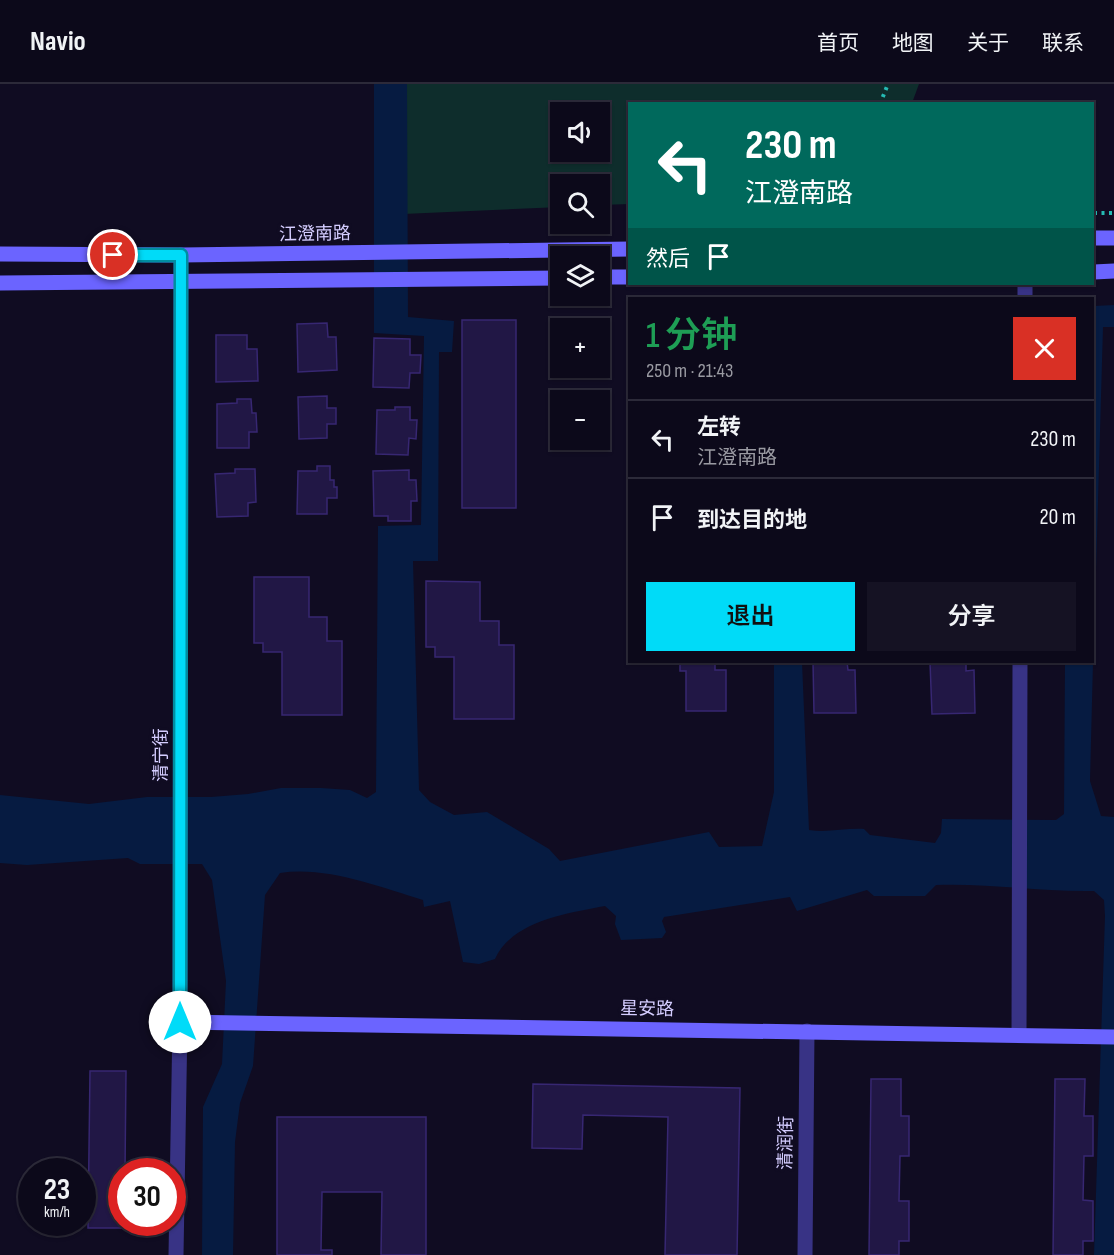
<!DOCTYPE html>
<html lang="zh">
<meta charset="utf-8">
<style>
:root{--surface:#0c091a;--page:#151223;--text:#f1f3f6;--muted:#9a9aa2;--line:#2c2a39;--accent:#00dbf8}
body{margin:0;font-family:"Sofia Sans Condensed","Noto Sans SC",sans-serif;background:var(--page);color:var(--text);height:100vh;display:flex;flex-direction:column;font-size:22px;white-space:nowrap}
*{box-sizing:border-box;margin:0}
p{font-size:20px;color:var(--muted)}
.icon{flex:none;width:33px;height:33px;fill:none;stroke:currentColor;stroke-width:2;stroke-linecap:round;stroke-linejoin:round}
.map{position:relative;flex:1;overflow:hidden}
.panel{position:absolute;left:628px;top:213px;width:466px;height:366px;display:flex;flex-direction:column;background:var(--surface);border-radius:0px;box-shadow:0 2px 4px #0004,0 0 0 2px var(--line)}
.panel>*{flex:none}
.hud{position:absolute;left:628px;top:18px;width:466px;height:183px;border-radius:0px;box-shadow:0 2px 4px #0004,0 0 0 2px var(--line);background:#00695c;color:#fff;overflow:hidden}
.fabs{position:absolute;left:550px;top:18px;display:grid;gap:12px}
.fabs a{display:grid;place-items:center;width:60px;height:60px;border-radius:0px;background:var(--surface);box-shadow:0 2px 4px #0004,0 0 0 2px var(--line);font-size:30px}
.speed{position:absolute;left:18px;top:1074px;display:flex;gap:12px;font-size:30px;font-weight:700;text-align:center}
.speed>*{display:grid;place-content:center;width:78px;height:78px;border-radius:50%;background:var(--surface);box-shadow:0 2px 4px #0004,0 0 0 2px var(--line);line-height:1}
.speed small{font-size:15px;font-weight:400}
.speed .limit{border:9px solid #d22;background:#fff;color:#111}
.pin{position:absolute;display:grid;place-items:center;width:51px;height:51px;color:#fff;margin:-26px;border:3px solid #fff;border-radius:50%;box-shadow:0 2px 6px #0007}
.me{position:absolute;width:66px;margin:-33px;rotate:0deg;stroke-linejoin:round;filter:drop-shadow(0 0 4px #0008)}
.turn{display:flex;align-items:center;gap:21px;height:126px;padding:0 18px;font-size:27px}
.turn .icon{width:78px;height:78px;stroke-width:2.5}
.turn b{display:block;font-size:42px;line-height:51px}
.then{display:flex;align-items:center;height:57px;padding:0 18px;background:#0003;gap:12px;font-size:22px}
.round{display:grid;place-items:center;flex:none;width:63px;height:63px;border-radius:0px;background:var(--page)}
.overview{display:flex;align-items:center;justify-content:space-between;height:102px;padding:0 18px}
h1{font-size:36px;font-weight:600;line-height:45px;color:#1e9e55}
.button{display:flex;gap:12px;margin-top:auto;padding:12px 18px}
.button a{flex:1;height:69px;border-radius:0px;background:var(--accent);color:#111;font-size:24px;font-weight:600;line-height:69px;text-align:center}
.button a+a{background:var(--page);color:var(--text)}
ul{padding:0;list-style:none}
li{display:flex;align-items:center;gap:18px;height:78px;padding:0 18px;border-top:2px solid var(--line)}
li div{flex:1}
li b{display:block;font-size:22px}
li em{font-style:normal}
header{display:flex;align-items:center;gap:36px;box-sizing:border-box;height:84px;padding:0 30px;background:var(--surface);border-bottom:2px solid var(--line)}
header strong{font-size:28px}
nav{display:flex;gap:33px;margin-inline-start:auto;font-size:21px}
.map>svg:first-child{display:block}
</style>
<header>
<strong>Navio</strong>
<nav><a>首页</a><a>地图</a><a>关于</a><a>联系</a></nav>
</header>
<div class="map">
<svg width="1114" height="1171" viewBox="0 0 1114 1171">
<rect width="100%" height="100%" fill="#100c22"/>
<path fill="#0e2d2c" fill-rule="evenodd" d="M393,0H919L912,19L630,20V120L600,121V100H561V123L403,130ZM561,28H600V68H561Z"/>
<path fill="#061b41" d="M374,0H407L408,233L454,237L452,268H439L438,477H413L419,706L430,718L454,731L487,728L549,765L560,777L709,748L719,763L762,762L774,708V578H802L809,746C827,749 845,744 864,745L870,751L935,759L941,749L942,735L1056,736L1064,730L1065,578H1093L1090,697L1101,732L1114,733V1171H1094L1105,832L1104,816L1094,807C1041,808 989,799 936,801L925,812H874L867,806L797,827L790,813L664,833L662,837L666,848L662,854L621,856L615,840L616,832L605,822C568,829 512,837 495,875L479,880L463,878L450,817L424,823L423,816C379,803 327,782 280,789L265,811L253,982L240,1019L235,1058L233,1171H202L203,1023L222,980L226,897L212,796L202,780H140L128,774L27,781L0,779V711L89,720L147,713H211L248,710L281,704H321L350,706L367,714L376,708L378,442L421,441L424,252L374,249Z
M1114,221V243H1103L1094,557V222Z"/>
<path fill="#211745" stroke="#372772" stroke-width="1.5" d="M462,236H516V424H462Z
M327,239L328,253H336L337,286L298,288L297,240Z
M216,251H247V265H257L258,297L216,298Z
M374,254L410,255V271H421L420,289H410L409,304L373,303Z
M327,312V324H336V340H327V354L299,355L298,313Z
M237,315H251L252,329H256L257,348H249V364H217V320L237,319Z
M395,323H410V336H417L416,355L409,354L408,371L376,370L377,326H395Z
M317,382H330V396H334V403H337V414H327V430H297L298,387H317Z
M235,385H255L256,418L248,419V432L217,433L215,390L235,389Z
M409,386V396H416L417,417H411V437H388V432H374L373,387Z
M254,493H309V533H327V557H342V631H282V568H263V559H254Z
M426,497L480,498V537H499V561H514V635H454V573H435V563H426Z
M680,578H715V586H726V627H686V587H680Z
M813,578H847L848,586H855L856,629H814Z
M930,578H966V587L974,586L975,629L932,630Z
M90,987H126L125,1088H122L124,1144H88Z
M871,995H901V1032H909V1072H900L899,1117H909V1157H899V1171H869Z
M1055,995H1085L1084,1032H1093V1072H1084L1083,1116L1093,1117V1157H1083V1171H1053Z
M533,1000L740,1004L737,1171H665L668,1033L583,1031L582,1065L532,1064Z
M277,1033H426V1171H381L382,1108H322L321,1166H332V1171H277Z"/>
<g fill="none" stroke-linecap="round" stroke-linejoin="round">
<path stroke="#25bbb4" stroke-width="4" stroke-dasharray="3 4.5" stroke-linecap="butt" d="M880,20L888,0
M1094,129H1114"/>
<path stroke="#383385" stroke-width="15" d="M1025,214V200
M1019,950L1020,578
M176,1171L180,938L181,171
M805,1171L807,947"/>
<path stroke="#6b64ff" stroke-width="15" d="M1094,154H1114
M0,170L181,171L630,165
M1094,188L1114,187
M600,193H630
M0,199L561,194
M180,938L1114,953"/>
</g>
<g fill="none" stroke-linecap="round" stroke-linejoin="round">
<defs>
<path id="route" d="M113,171H181L180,938"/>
</defs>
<use href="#route" stroke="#008ea1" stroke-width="15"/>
<use href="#route" stroke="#00dbf8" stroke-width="10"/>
</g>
<g text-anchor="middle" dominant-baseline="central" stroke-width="6" stroke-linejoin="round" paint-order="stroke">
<g font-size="18" fill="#d4cdff" stroke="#100c22">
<text transform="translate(315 150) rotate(-1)">江澄南路</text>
<text transform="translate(161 671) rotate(-90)">清宁街</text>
<text transform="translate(647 925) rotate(1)">星安路</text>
<text transform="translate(786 1059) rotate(-89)">清润街</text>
</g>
</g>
</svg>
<div class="fabs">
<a><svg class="icon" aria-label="sound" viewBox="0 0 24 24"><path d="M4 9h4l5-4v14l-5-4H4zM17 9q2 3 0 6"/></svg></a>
<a><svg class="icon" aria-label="search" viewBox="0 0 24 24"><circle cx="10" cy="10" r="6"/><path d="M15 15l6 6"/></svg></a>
<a><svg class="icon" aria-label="layers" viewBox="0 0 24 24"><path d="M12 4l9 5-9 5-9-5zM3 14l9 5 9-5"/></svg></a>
<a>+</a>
<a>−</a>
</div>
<div class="speed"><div>23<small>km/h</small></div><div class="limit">30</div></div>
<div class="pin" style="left:113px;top:171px;background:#d93025"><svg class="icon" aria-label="arrive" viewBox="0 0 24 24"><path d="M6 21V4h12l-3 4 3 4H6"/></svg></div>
<svg class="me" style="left:180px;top:938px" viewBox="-20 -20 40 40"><circle r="19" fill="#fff"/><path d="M0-13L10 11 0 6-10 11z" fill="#00dbf8"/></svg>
<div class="hud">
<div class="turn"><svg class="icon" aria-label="left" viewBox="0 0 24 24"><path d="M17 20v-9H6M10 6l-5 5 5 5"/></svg><div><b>230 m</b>江澄南路</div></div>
<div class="then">然后<svg class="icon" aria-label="arrive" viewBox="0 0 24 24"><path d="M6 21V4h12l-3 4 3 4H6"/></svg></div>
</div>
<section class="panel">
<div class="overview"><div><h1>1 分钟</h1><p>250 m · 21:43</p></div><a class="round" style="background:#d93025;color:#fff"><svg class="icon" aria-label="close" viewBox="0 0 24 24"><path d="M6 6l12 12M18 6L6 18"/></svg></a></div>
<ul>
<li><svg class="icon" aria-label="left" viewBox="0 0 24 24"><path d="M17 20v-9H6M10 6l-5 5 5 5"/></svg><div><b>左转</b><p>江澄南路</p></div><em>230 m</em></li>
<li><svg class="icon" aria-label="arrive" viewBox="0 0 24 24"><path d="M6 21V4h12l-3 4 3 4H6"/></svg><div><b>到达目的地</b></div><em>20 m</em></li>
</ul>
<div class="button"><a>退出</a><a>分享</a></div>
</section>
</div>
